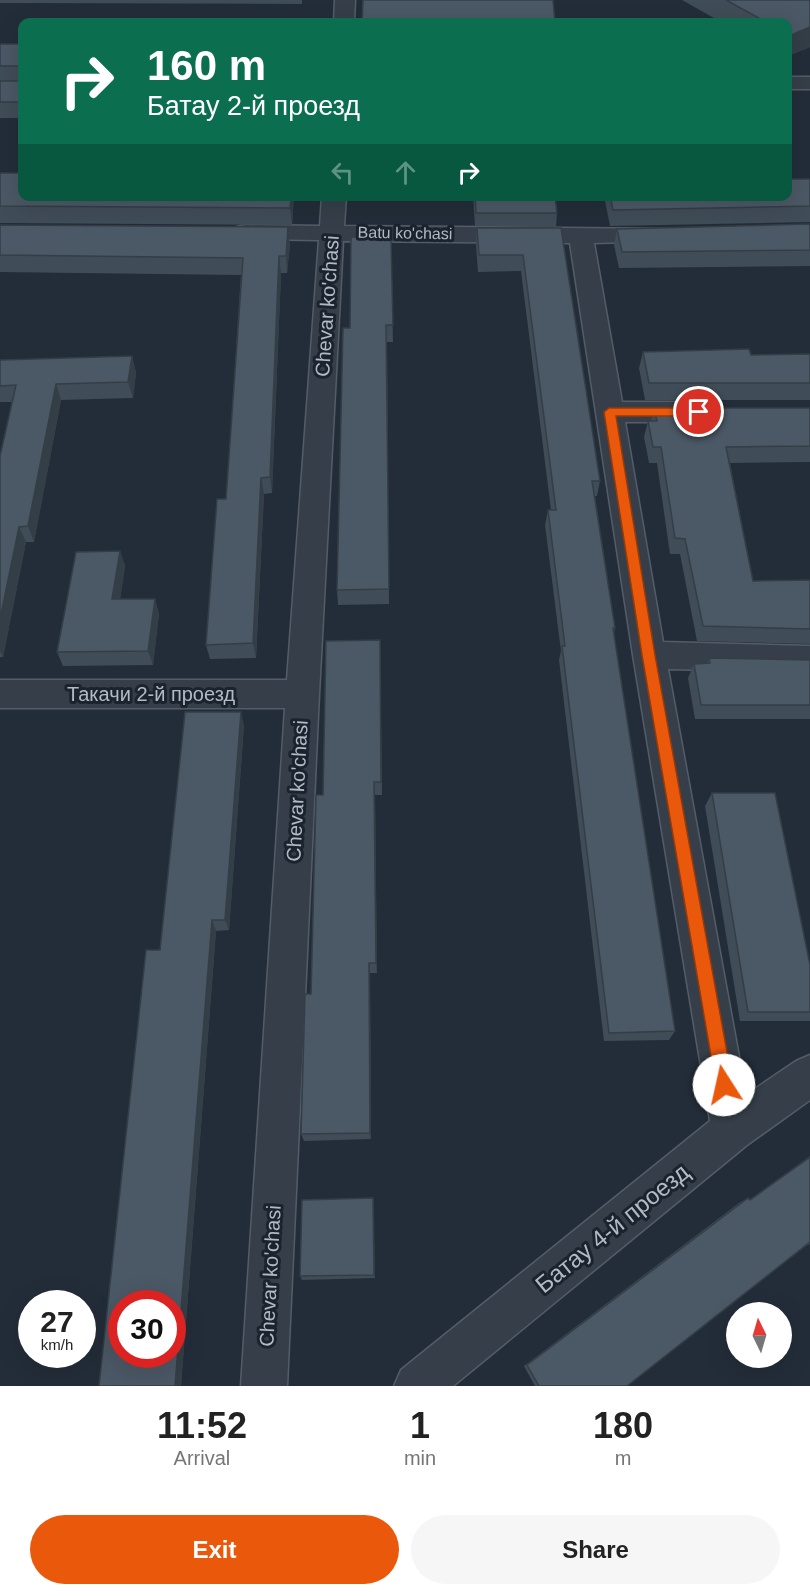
<!DOCTYPE html>
<meta charset="utf-8">
<style>
:root{--surface:#fff;--page:#f6f6f6;--text:#222;--muted:#767676;--accent:#ea580c}
body{margin:0;font-family:Arial,sans-serif;background:var(--page);color:var(--text);height:100vh;display:flex;flex-direction:column;font-size:22px;white-space:nowrap}
*{box-sizing:border-box;margin:0}
p{font-size:20px;color:var(--muted)}
.icon{flex:none;width:33px;height:33px;fill:none;stroke:currentColor;stroke-width:2;stroke-linecap:round;stroke-linejoin:round}
.map{position:relative;height:1386px;overflow:hidden}
.panel{display:flex;flex-direction:column;background:var(--surface);flex:1}
.panel>*{flex:none}
.guide{position:absolute;left:18px;top:18px;width:774px;height:183px;border-radius:12px;box-shadow:0 6px 24px #0002;background:#0b6e4f;color:#fff;overflow:hidden}
.needle{width:39px;rotate:355deg}
.buttons{position:absolute;left:726px;top:1302px;display:grid;gap:12px}
.buttons a{display:grid;place-items:center;width:66px;height:66px;border-radius:50%;background:var(--surface);box-shadow:0 6px 24px #0002;font-size:30px}
.speed{position:absolute;left:18px;top:1290px;display:flex;gap:12px;font-size:30px;font-weight:700;text-align:center}
.speed>*{display:grid;place-content:center;width:78px;height:78px;border-radius:50%;background:var(--surface);box-shadow:0 6px 24px #0002;line-height:1}
.speed small{font-size:15px;font-weight:400}
.speed .limit{border:9px solid #d22;background:#fff;color:#111}
.pin{position:absolute;display:grid;place-items:center;width:51px;height:51px;color:#fff;margin:-26px;border:3px solid #fff;border-radius:50%;box-shadow:0 2px 6px #0007}
.me{position:absolute;width:66px;margin:-33px;rotate:350deg;stroke-linejoin:round;filter:drop-shadow(0 0 4px #0008)}
.turn{display:flex;align-items:center;gap:21px;height:126px;padding:0 30px;font-size:27px}
.turn .icon{width:78px;height:78px;stroke-width:2.5}
.turn b{display:block;font-size:42px;line-height:51px}
.lanes{display:flex;align-items:center;height:57px;padding:0 30px;background:#0003;justify-content:center;gap:30px;direction:ltr}
.lanes .off{opacity:.35}
.eta{display:flex;justify-content:space-evenly;align-items:center;height:102px;text-align:center}
.eta b{font-size:36px;font-weight:700;line-height:42px}
.cta{display:flex;gap:12px;margin-top:auto;padding:12px 30px}
.cta a{flex:1;height:69px;border-radius:36px;background:var(--accent);color:#fff;font-size:24px;font-weight:700;line-height:69px;text-align:center}
.cta a+a{background:var(--page);color:var(--text)}
.map>svg:first-child{display:block}
</style>
<div class="map">
<svg width="810" height="1386" viewBox="0 0 810 1386">
<rect width="100%" height="100%" fill="#232d39"/>
<g fill="none" stroke-linecap="round" stroke-linejoin="round">
<defs>
<path id="minor" d="M335,0H355L354,22H334Z
M788,77H810V89H788Z
M322,196H346L344,226L670,229L673,234L670,239L661,241L594,243L622,402H697L707,405L711,412L707,419L697,422H625L663,642L810,646V672L668,669L746,1095L796,1061L810,1055V1100L747,1145L453,1386H394L401,1370L710,1121L633,655L570,243L343,241L319,694L287,1386H241L285,708H0V680H287L319,240L245,239L237,237L233,232L237,227L245,225L320,226Z"/>
</defs>
<use href="#minor" stroke="#545d67" stroke-width="3"/>
<use href="#minor" fill="#363f49" fill-rule="evenodd"/>
</g>
<path fill="#404c57" d="M0,0H302V4L0,3Z
M682,0H810V47L788,56V22H721Z
M0,44H22V118H0Z
M0,173L22,196H294L292,225L0,223Z
M810,179V222L610,226L604,196H788Z
M473,196H555L557,213L556,227L475,226Z
M810,224V266L619,268L614,245L617,229Z
M0,225L290,244L287,273H281L272,493L264,494L256,658L210,659L206,645L226,499L241,275L0,272Z
M477,228H561L600,481L597,496H595L615,628L614,634L675,1031L669,1040L604,1041L559,660L561,651L545,525L548,510H551L521,271L478,272L476,245Z
M391,237L393,342H387L389,604L338,605L337,590L350,328Z
M643,352L751,355L810,354V400H645L639,368Z
M132,356L136,373L133,398L61,400L34,542H26L3,657H0V456L12,402H0V360Z
M654,408H810V462L730,463L753,581L810,580V644L697,641L680,554H670L657,463H649L644,437L648,421H651Z
M120,551L125,566L120,599H155L159,614L153,665L63,666L57,652Z
M380,640L382,795H375L377,973H370L371,1139L304,1141L301,1134L311,994L323,795Z
M709,658L810,660V719H695L688,678L694,664L707,663Z
M244,725L229,930L216,931L181,1386H99L160,950Z
M712,793L810,1012V1021H740L705,806Z
M810,1156V1244L806,1246L627,1386H535L524,1366L739,1203L748,1198L749,1200Z
M373,1198L375,1278L302,1280L300,1276Z"/>
<path fill="#343e47" d="M810,27V47L788,56V42L789,36Z
M291,196H294L292,225L290,208Z
M288,227L290,244L287,273L286,256Z
M279,256L281,273L272,493L270,477Z
M132,356L136,373L133,398L128,382Z
M56,384L61,400L34,542L28,526Z
M261,478L264,494L256,658L253,643Z
M19,527L26,542L3,657L0,651V619Z
M120,551L125,566L118,614L112,599Z
M155,599L159,614L153,665L148,651Z
M241,712L244,725L229,930L225,920Z
M374,782L375,795L377,973L376,963Z
M212,920L216,931L181,1386H175Z
M369,963L370,973L371,1139L370,1133Z
M373,1198L374,1204L375,1278L374,1275Z"/>
<path fill="#4b5865" stroke="#343e47" stroke-width="1.5" fill-rule="evenodd" d="M363,0H553L555,22H362Z
M726,0H810V27L789,36L788,34V22H766Z
M0,44H22V102H0V81H19V66H0Z
M0,173H22V196H291L290,208L0,206Z
M788,179H810V206L613,210L610,196H788Z
M475,196H555L557,213H476Z
M810,224V250L622,252L617,229Z
M0,225L288,227L286,256H279L270,477L261,478L253,643L206,645L217,499H226L243,258L0,255Z
M477,228H561L600,481H592L615,628H613L675,1031L609,1033L562,646H565L548,510H556L523,255H479Z
M351,237H391L393,325H386L389,589L337,590L343,328H350Z
M749,349L751,355L810,354V383H649L643,352Z
M132,356L128,382L56,384L28,526L19,527L0,619V456L16,385L0,386V360Z
M654,408H810V446L726,447L753,581L810,580V629L703,626L685,539L675,538L661,447H653L648,421H657Z
M120,551L112,599H155L148,651L57,652L76,552Z
M380,640L381,782H374L376,963H369L370,1133L301,1134L305,994H311L316,795H323L326,641Z
M709,658L810,660V705H701L694,664L710,663Z
M185,712H241L225,920H212L175,1386H99L146,950H160ZM122,1304H172V1354H122Z
M712,793H775L810,965V1012H748Z
M810,1157V1242L627,1386H539L527,1365L748,1198L750,1200Z
M373,1198L374,1275L300,1276L302,1200Z"/>
<path fill="#ea580c" stroke="#983908" stroke-width="1.5" d="M609,408H699L704,412L699,416H616L655,655L733,1085L730,1091L724,1094L718,1091L716,1085L642,655L604,412Z"/>
<g text-anchor="middle" dominant-baseline="central" stroke-width="6" stroke-linejoin="round" paint-order="stroke">
<g font-size="16" fill="#b1bac5" stroke="#1b242e">
<text transform="translate(405 233) rotate(1)">Batu ko'chasi</text>
</g>
<g font-size="20" fill="#b1bac5" stroke="#1b242e">
<text transform="translate(327 306) rotate(-86)">Chevar ko'chasi</text>
<text x="151" y="694">Такачи 2-й проезд</text>
<text transform="translate(297 791) rotate(-87)">Chevar ko'chasi</text>
<text transform="translate(270 1276) rotate(-87)">Chevar ko'chasi</text>
</g>
<g font-size="24" fill="#b1bac5" stroke="#1b242e">
<text transform="translate(612 1228) rotate(-39)">Батау 4-й проезд</text>
</g>
</g>
</svg>
<div class="buttons">
<a><svg class="needle" viewBox="-14 -14 28 28"><path d="M0-13l5 13h-10z" fill="#e53935"/><path d="M0 13l5-13h-10z" fill="#767676"/></svg></a>
</div>
<div class="speed"><div>27<small>km/h</small></div><div class="limit">30</div></div>
<div class="pin" style="left:699px;top:412px;background:#d93025"><svg class="icon" aria-label="arrive" viewBox="0 0 24 24"><path d="M6 21V4h12l-3 4 3 4H6"/></svg></div>
<svg class="me" style="left:724px;top:1085px" viewBox="-20 -20 40 40"><circle r="19" fill="#fff"/><path d="M0-13L10 11 0 6-10 11z" fill="#ea580c"/></svg>
<div class="guide">
<div class="turn"><svg class="icon" aria-label="right" viewBox="0 0 24 24"><path d="M7 20v-9h11M14 6l5 5-5 5"/></svg><div><b>160 m</b>Батау 2-й проезд</div></div>
<div class="lanes"><svg class="icon off" aria-label="left" viewBox="0 0 24 24"><path d="M17 20v-9H6M10 6l-5 5 5 5"/></svg><svg class="icon off" aria-label="ahead" viewBox="0 0 24 24"><path d="M12 20V5M6 11l6-6 6 6"/></svg><svg class="icon" aria-label="right" viewBox="0 0 24 24"><path d="M7 20v-9h11M14 6l5 5-5 5"/></svg></div>
</div>
</div>
<section class="panel">
<div class="eta">
<div><b>11:52</b><p>Arrival</p></div>
<div><b>1</b><p>min</p></div>
<div><b>180</b><p>m</p></div>
</div>
<div class="cta"><a>Exit</a><a>Share</a></div>
</section>
